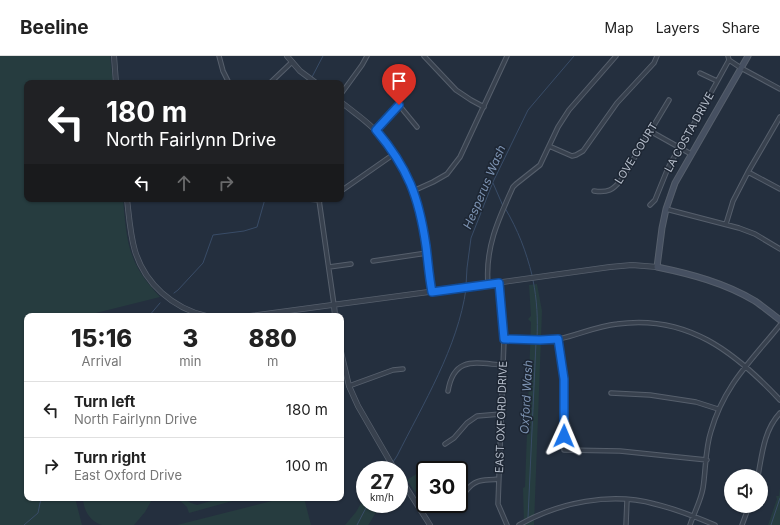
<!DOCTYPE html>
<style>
:root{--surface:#fff;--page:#f2f2f2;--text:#222;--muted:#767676;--line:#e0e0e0}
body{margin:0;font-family:Inter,sans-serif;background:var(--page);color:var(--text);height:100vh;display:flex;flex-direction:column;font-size:15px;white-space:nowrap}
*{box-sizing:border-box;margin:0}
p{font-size:13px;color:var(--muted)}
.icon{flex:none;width:22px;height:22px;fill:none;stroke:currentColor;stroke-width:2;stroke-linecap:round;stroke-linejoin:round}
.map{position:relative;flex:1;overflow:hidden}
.details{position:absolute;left:24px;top:257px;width:320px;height:188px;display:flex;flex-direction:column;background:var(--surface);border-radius:8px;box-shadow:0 1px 3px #0004}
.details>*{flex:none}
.banner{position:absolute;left:24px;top:24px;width:320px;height:122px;border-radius:8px;box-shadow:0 1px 3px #0004;background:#202124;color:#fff;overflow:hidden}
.buttons{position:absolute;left:724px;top:413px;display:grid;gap:8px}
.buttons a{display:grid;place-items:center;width:44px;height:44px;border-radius:50%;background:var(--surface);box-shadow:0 1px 3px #0004;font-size:20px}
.speed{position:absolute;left:356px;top:405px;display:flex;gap:8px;font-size:20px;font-weight:700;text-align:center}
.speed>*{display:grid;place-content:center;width:52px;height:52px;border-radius:50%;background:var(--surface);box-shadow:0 1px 3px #0004;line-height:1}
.speed small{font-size:10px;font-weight:400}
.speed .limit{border:2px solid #111;border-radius:6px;background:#fff;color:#111}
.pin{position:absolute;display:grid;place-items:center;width:34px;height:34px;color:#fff;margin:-41px -17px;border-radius:50% 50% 50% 0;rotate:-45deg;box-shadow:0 0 4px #0007}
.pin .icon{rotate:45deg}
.me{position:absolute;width:44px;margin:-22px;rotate:1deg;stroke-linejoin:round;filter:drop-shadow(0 0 3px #0008)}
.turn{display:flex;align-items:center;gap:14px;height:84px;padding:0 16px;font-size:18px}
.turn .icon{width:52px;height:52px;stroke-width:2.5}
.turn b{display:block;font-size:28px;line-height:34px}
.lanes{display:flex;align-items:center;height:38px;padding:0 16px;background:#0003;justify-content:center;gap:20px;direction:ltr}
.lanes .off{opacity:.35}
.eta{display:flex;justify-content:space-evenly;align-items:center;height:68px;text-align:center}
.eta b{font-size:24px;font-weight:800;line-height:28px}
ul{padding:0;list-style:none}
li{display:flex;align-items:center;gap:12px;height:56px;padding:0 16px;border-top:1px solid var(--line)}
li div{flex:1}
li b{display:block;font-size:15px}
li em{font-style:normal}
header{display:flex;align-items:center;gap:24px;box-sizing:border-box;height:56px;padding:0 20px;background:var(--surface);border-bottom:1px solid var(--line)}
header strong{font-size:19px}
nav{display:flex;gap:22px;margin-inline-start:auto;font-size:14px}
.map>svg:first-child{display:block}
</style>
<header>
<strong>Beeline</strong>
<nav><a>Map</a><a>Layers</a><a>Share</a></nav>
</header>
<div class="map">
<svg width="780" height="469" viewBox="0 0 780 469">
<rect width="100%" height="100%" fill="#242f3e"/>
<path fill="#263c3f" d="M0,0H110L113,27H27V143H123C127,188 128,207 160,241L84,260H27V442H75L82,469H0Z
M537,228L542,255L534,469H524L523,432L525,431L531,266L528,263L531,260L529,229Z
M427,411L429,414H425V430L415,436L407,424Z
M780,432V469H768L777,443L776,440H779Z
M365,440V448H381L369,468L368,469H345L356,456Z
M83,442H153L145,456L134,469C125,469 110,469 102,469C90,466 83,453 83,442Z
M177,442H183L191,447L197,449L222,442H243L189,457L187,451Z
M284,442H304L311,469H177Z"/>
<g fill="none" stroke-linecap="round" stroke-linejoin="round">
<path stroke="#394c67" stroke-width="1" d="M312,21L323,0
M493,127L503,150
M505,152C518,174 526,195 532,219
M533,224C537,244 538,263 537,283
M466,230L467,212L471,182L493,126L528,54L574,0
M174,237L178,234L203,207L213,179L244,175L257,171L265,143
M149,260L160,247
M393,406L397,400C423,348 458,291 466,233
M386,414L390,410
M528,462L536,286
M24,469L38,457L40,447L42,442
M357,469L368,448
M771,469L780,442"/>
<defs>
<path id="minor" d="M219,0L223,15L229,27
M424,0L456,34L471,44L484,51
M728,0L729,4L741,12L780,33
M700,17L717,25
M270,27L292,6
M341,38L362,9L367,0
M376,74L399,49L417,71
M650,75L691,98
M549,90L572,100L576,99L583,95L617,47L654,7L657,0
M748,116L780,133
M341,135L394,98
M413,135L433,126L447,118L460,101L507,0
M594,135C608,137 613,134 621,124L669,44
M308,143L319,144L324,143
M319,144L334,249
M650,149L655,144L668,112L679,92L692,71L729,4
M666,153L739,172L755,178L780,193
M726,168L733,145L748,116L780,61
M373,205L427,197
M329,211L351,208
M499,227L504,283L498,448L507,469
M488,228C485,192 498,164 513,131L516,128L540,109L558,71L569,54L616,0
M504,283C522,284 541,286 559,283C578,279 597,270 617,268C687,258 735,296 780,344
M558,283L564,323V394L620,395L707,404
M349,330L393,314L403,313
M448,335C454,300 475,307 502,309
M611,337L650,339L696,346L718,353
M445,388L454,382L467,367L477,360L501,358
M758,420C762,398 764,374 780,357
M466,435C476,422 483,425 498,423
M519,469C559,446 611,436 655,448C676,453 696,461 715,469
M626,469L627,444
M690,469C694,457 701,444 703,432C706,413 705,393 711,375C724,329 752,304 780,269
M742,469L749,450"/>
<path id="tertiary" d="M114,0L116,27
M287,0L300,15L316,27
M341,46C352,55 364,63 374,73C406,104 420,147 426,190C428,206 429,221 432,236
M127,143C129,160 130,178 135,195C145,228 173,252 206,260
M334,249L335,260
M250,260L488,228L610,211L632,209L657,211
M341,296L349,330L358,350L395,414
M399,420L430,469"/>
<path id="secondary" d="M748,0L675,127L666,153L662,172L657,211C691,218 725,227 755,245C764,251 772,258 780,264"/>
</defs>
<use href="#minor" stroke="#565f6c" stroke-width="5.5"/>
<use href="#tertiary" stroke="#565f6c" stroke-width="6"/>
<use href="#secondary" stroke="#565f6c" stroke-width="7"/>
<use href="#minor" stroke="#38414e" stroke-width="3.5"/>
<use href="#tertiary" stroke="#38414e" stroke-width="4.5"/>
<use href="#secondary" stroke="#465061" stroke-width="5"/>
</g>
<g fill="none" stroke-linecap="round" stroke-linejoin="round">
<defs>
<path id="route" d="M399,49L376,74C408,112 419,141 426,190C428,205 429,221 432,236L499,227L504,283L540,284L558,283L564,323V380"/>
</defs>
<use href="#route" stroke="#114b97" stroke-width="10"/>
<use href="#route" stroke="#1a73e8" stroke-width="7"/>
</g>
<g text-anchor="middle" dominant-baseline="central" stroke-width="3" stroke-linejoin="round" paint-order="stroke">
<g font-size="11" fill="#b4bcc9" stroke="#1d2633">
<text transform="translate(689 76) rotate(-61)">LA COSTA DRIVE</text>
<text transform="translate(636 97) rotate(-58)">LOVE COURT</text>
<text transform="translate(501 361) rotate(-88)">EAST OXFORD DRIVE</text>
</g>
<g font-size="12" font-style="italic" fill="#7c92b1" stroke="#1d2633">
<text transform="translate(484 131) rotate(-67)">Hesperus Wash</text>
<text transform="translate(526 341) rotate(-87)">Oxford Wash</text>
</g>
</g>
</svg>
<div class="buttons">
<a><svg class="icon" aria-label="sound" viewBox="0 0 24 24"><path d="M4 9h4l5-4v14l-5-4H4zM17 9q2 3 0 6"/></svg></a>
</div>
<div class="speed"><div>27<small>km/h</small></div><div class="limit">30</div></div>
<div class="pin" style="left:399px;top:49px;background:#d93025"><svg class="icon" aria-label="arrive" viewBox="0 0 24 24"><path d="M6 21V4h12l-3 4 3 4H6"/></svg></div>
<svg class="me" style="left:564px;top:380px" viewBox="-20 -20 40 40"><path d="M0-17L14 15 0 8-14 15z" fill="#1a73e8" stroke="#fff" stroke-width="4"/></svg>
<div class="banner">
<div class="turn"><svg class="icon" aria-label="left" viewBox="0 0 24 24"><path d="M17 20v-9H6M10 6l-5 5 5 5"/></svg><div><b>180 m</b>North Fairlynn Drive</div></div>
<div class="lanes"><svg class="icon" aria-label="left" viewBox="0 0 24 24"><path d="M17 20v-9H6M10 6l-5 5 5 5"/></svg><svg class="icon off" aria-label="ahead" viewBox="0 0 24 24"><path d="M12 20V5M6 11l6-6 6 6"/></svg><svg class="icon off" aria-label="right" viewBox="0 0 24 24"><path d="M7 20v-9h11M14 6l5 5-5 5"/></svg></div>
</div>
<section class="details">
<div class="eta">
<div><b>15:16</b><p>Arrival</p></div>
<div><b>3</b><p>min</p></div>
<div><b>880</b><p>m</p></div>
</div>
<ul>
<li><svg class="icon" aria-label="left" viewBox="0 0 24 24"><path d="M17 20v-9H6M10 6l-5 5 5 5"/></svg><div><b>Turn left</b><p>North Fairlynn Drive</p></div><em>180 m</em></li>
<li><svg class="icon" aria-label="right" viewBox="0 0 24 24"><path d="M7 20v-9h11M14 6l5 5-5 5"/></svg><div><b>Turn right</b><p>East Oxford Drive</p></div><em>100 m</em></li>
</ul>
</section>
</div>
